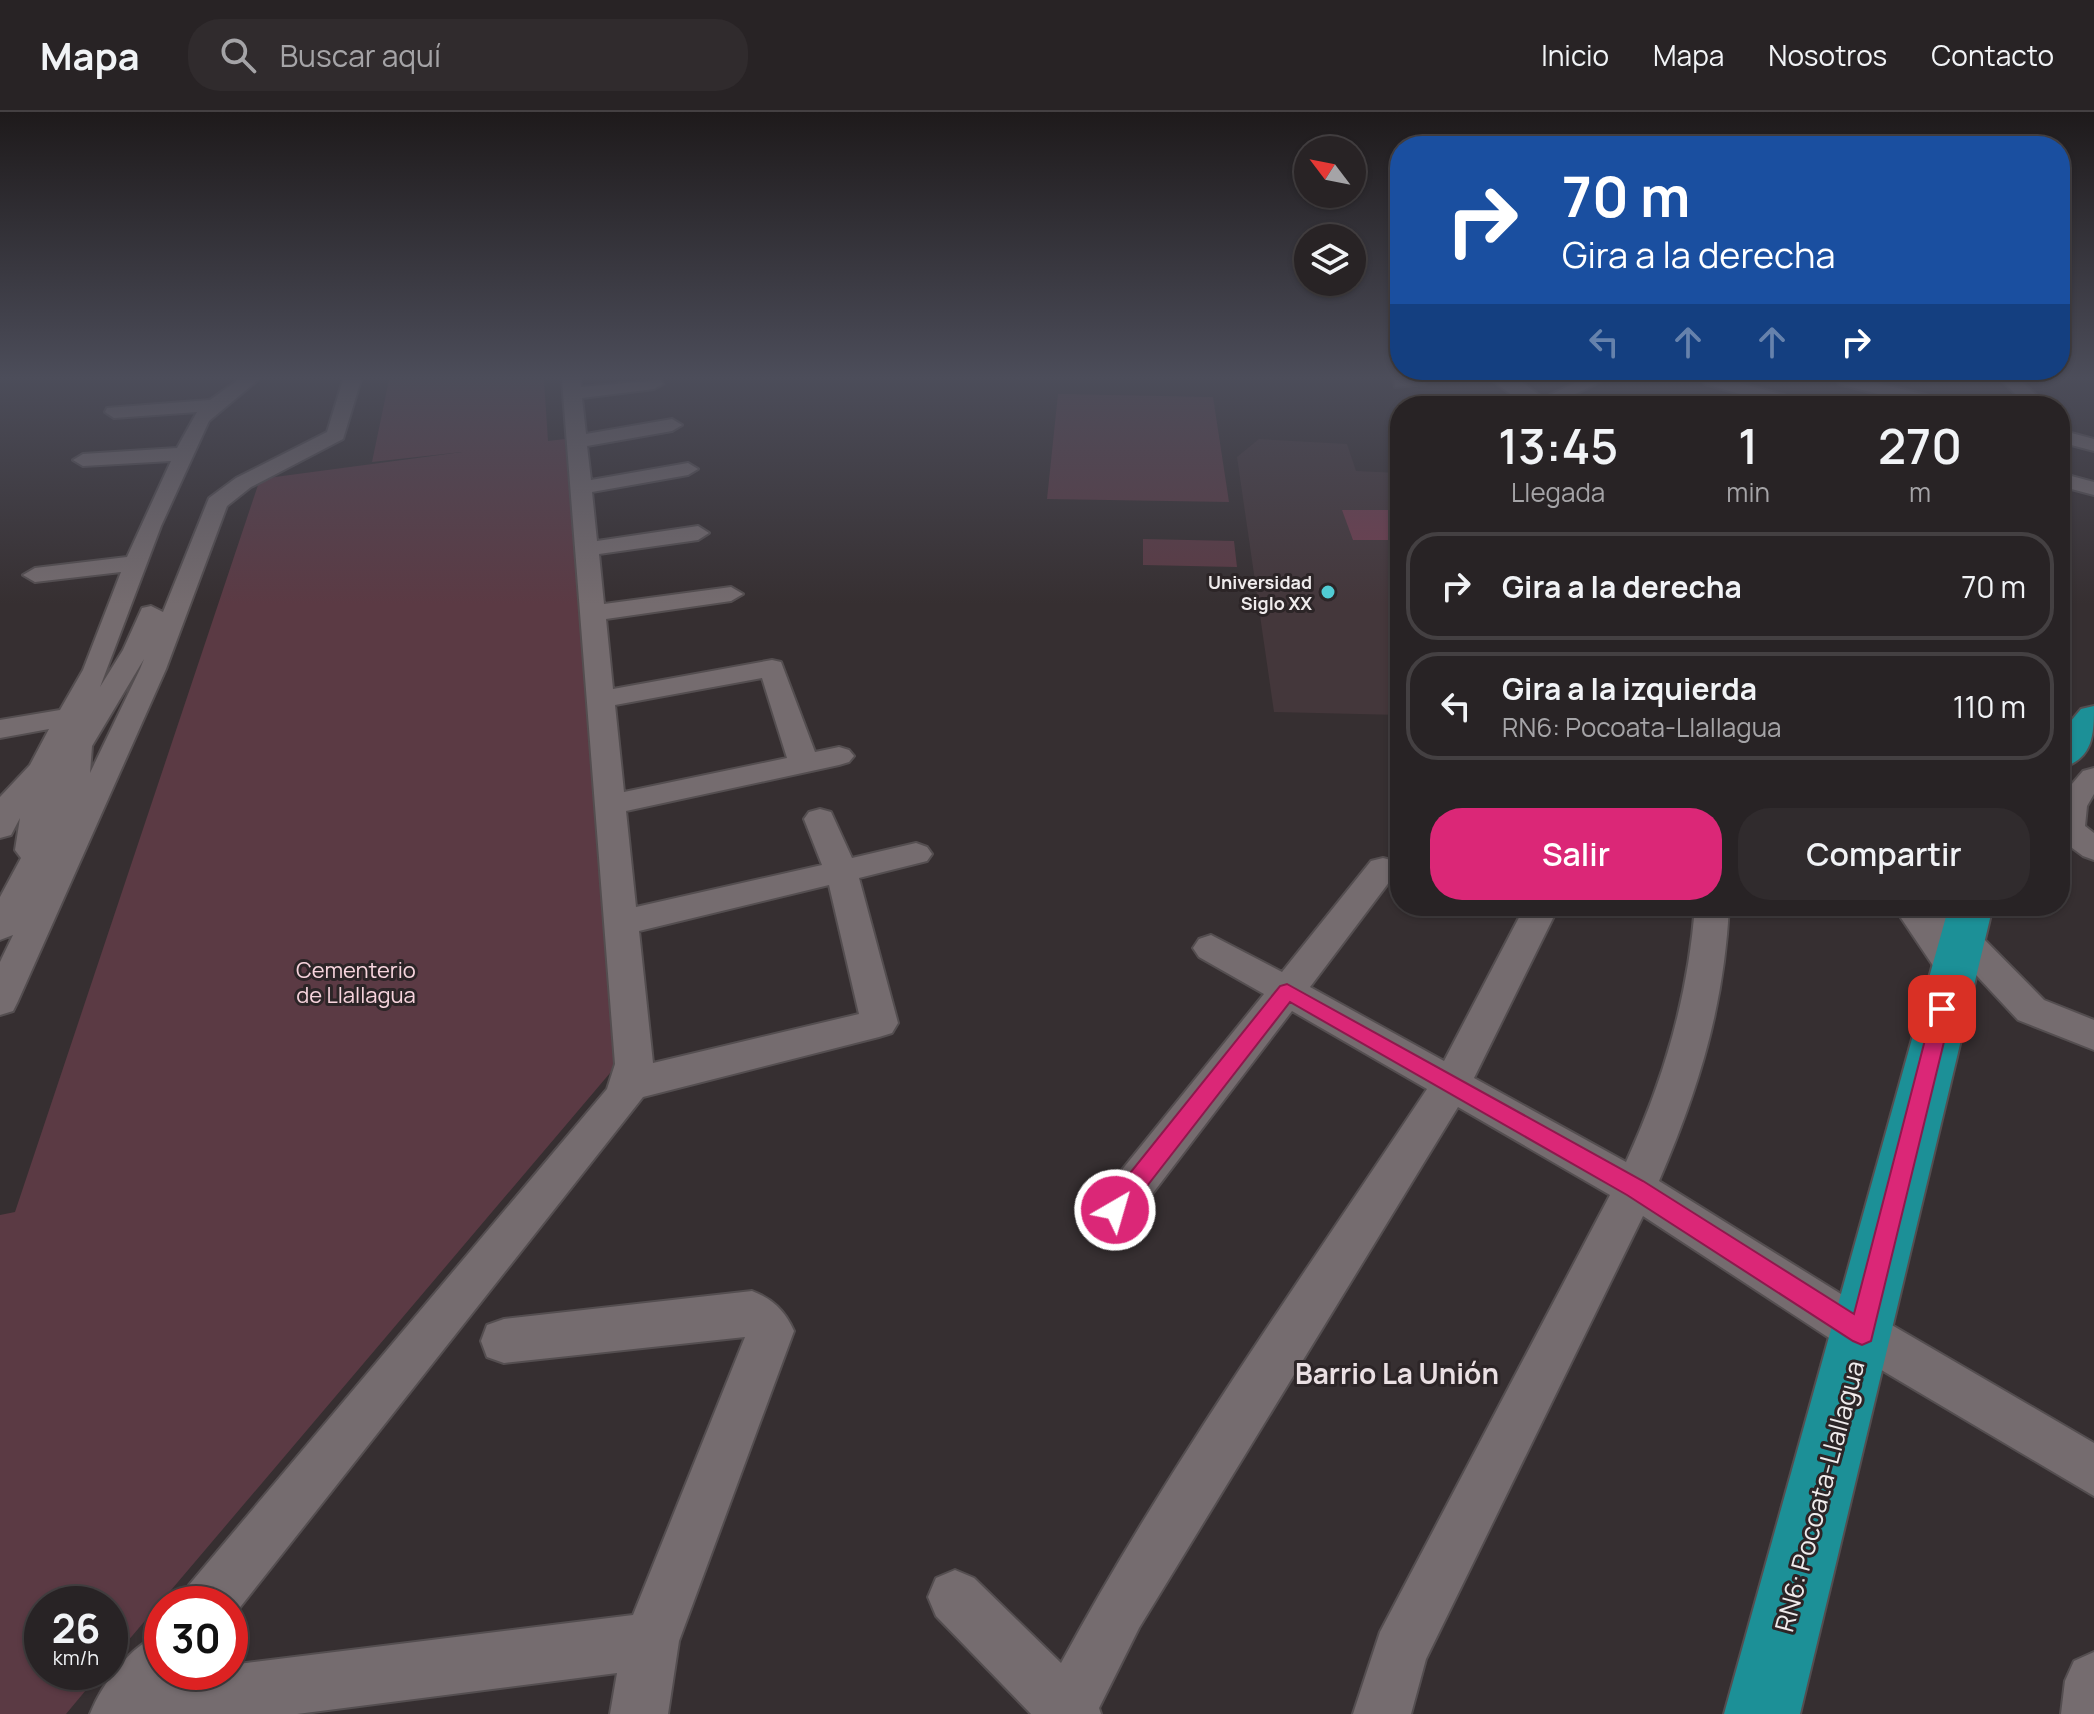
<!DOCTYPE html>
<html lang="es">
<meta charset="utf-8">
<style>
:root{--surface:#282325;--page:#302b2d;--text:#f1f3f6;--muted:#a5a4a7;--line:#444042;--accent:#db2777}
body{margin:0;font-family:Manrope,sans-serif;background:var(--page);color:var(--text);height:100vh;display:flex;flex-direction:column;font-size:30px;white-space:nowrap}
*{box-sizing:border-box;margin:0}
p{font-size:26px;color:var(--muted)}
.icon{flex:none;width:44px;height:44px;fill:none;stroke:currentColor;stroke-width:2;stroke-linecap:round;stroke-linejoin:round}
.map{position:relative;flex:1;overflow:hidden}
.sheet{position:absolute;left:1390px;top:284px;width:680px;height:520px;display:flex;flex-direction:column;background:var(--surface);border-radius:32px;box-shadow:0 2px 6px #0004,0 0 0 2px var(--line)}
.sheet>*{flex:none}
.banner{position:absolute;left:1390px;top:24px;width:680px;height:244px;border-radius:32px;box-shadow:0 2px 6px #0004,0 0 0 2px var(--line);background:#1a4fa0;color:#fff;overflow:hidden}
.needle{width:52px;rotate:302deg}
.tools{position:absolute;left:1294px;top:24px;display:grid;gap:16px}
.tools a{display:grid;place-items:center;width:72px;height:72px;border-radius:50%;background:var(--surface);box-shadow:0 2px 6px #0004,0 0 0 2px var(--line);font-size:40px}
.speed{position:absolute;left:24px;top:1474px;display:flex;gap:16px;font-size:40px;font-weight:700;text-align:center}
.speed>*{display:grid;place-content:center;width:104px;height:104px;border-radius:50%;background:var(--surface);box-shadow:0 2px 6px #0004,0 0 0 2px var(--line);line-height:1}
.speed small{font-size:20px;font-weight:400}
.speed .limit{border:12px solid #d22;background:#fff;color:#111}
.pin{position:absolute;display:grid;place-items:center;width:68px;height:68px;color:#fff;margin:-34px;border-radius:16px;box-shadow:0 4px 12px #0006}
.me{position:absolute;width:88px;margin:-44px;rotate:38deg;stroke-linejoin:round;filter:drop-shadow(0 0 6px #0008)}
.turn{display:flex;align-items:center;gap:28px;height:168px;padding:0 40px;font-size:36px}
.turn .icon{width:104px;height:104px;stroke-width:2.5}
.turn b{display:block;font-size:56px;line-height:68px}
.lanes{display:flex;align-items:center;height:76px;padding:0 40px;background:#0003;justify-content:center;gap:40px;direction:ltr}
.lanes .off{opacity:.35}
.eta{display:flex;justify-content:space-evenly;align-items:center;height:136px;text-align:center}
.eta b{font-size:48px;font-weight:600;line-height:56px}
.primary-button{display:flex;gap:16px;margin-top:auto;padding:16px 40px}
.primary-button a{flex:1;height:92px;border-radius:32px;background:var(--accent);color:#fff;font-size:32px;font-weight:600;line-height:92px;text-align:center}
.primary-button a+a{background:var(--page);color:var(--text)}
ul{padding:0;list-style:none}
li{display:flex;align-items:center;gap:24px;height:108px;margin:0 16px 12px;padding:0 24px;border:4px solid var(--line);border-radius:32px}
li div{flex:1}
li b{display:block;font-size:30px}
li em{font-style:normal}
header{display:flex;align-items:center;gap:48px;box-sizing:border-box;height:112px;padding:0 40px;background:var(--surface);border-bottom:2px solid var(--line)}
header strong{font-size:38px}
nav{display:flex;gap:44px;margin-inline-start:auto;font-size:28px}
.search{width:560px;height:72px;background:var(--page);display:flex;align-items:center;gap:20px;box-sizing:border-box;padding:0 28px;border-radius:32px;color:var(--muted);font-size:30px}
.map>svg:first-child{display:block}
</style>
<header>
<strong>Mapa</strong>
<div class="search"><svg class="icon" aria-label="search" viewBox="0 0 24 24"><circle cx="10" cy="10" r="6"/><path d="M15 15l6 6"/></svg>Buscar aquí</div>
<nav><a>Inicio</a><a>Mapa</a><a>Nosotros</a><a>Contacto</a></nav>
</header>
<div class="map">
<svg width="2094" height="1602" viewBox="0 0 2094 1602">
<rect width="100%" height="100%" fill="#362f31"/>
<path fill="#44373b" d="M1259,327L1347,332L1356,359L1400,361V603L1274,600L1237,345Z"/>
<path fill="#5b3a44" d="M389,268H544L548,329L565,327L616,954L110,1550V1492H42V1560H101L66,1602H0V1103L15,1100L260,367L462,340L372,350Z
M1058,282L1213,285L1229,390L1047,387Z
M1143,427L1234,429L1237,455L1143,453Z"/>
<path fill="#713e4f" d="M1342,398H1391L1400,428H1353Z"/>
<g fill="none" stroke-linecap="round" stroke-linejoin="round">
<defs>
<path id="minor" d="M238,268H258L209,309L161,414L100,575L123,538L142,496L151,494L163,500L209,386L236,366L327,320L343,268H361L343,327L251,375L227,394L166,557L18,889L13,899L0,903V850L13,823L0,828V785L21,746L15,738L20,706L11,723L0,726V685L30,653L49,617L0,626V608L60,598L83,558L121,460L35,470L23,463L35,456L127,445L171,349L83,354L73,348L83,342L177,336L197,300L114,306L105,300L107,296L210,288ZM144,547L140,557L90,661L92,634Z
M562,268H580L581,275L660,268L663,272L654,277L582,286L586,322L672,307L682,313L672,319L587,334L591,368L688,351L698,357L688,363L592,380L597,429L698,414L709,421L698,428L599,442L604,492L731,475L743,482L731,489L606,507L613,577L772,548L781,550L815,640L839,635L849,638L854,644L849,650L839,653L626,699L636,795L822,753L804,707L809,700L820,697L831,700L852,746L916,731L927,735L932,742L927,749L859,766L898,911L892,921L879,925L643,985L230,1508V1492H181L189,1473L607,977L615,952ZM762,566L787,646L624,680L615,593ZM829,773L859,902L653,951L639,819Z
M1394,268H1428L1425,272L1395,275Z
M1581,268H1604L1551,294L1531,292Z
M1702,268H1729L1809,290L1811,294H1782L1705,272Z
M1836,268H1865L1954,290L1956,294H1925L1839,272Z
M2001,268H2020L2048,294H2028Z
M2060,318L2094,327V339L2060,330Z
M2060,361L2094,370V383L2060,374Z
M2094,656V682L2087,694L2085,714L2094,721V748L2083,744L2060,727V686L2083,659Z
M1383,746L1395,749L1399,757L1310,875L1444,949L1525,794H1559L1474,966L1626,1050C1664,967 1688,885 1695,794H1729C1724,895 1699,976 1659,1069L1878,1205L2094,1331V1384L1846,1237L1643,1104L1426,1547L1411,1602H1353L1380,1520L1610,1083L1458,995L1139,1516L1099,1596L1101,1602H1031L936,1504L928,1485L936,1466L955,1458L974,1466L1061,1551C1169,1352 1302,1166 1427,977L1292,899L1130,1111L1115,1117L1100,1111L1094,1098L1100,1085L1264,882L1199,845L1193,836L1199,827L1211,823L1282,860L1371,749Z
M1962,814L1974,817L2044,888L2094,908V938L2018,908L1950,835L1945,826L1950,817Z
M752,1179C773,1187 785,1199 794,1219L679,1529L668,1602H610L617,1561L297,1602H90C103,1570 130,1534 162,1521V1560H230V1553L633,1503L745,1225L504,1251L487,1245L481,1229L487,1213L504,1207Z
M2094,1540V1602H2061L2065,1569L2074,1549Z"/>
<path id="secondary" d="M1492,268H1519L1554,294H1526Z
M1893,794H1938L1979,852L1972,864L1956,869L1940,864Z"/>
<path id="trunk" d="M2094,594C2094,623 2093,648 2060,656V622L2081,597Z
M1949,794H1993L1800,1602H1724Z"/>
</defs>
<use href="#minor" stroke="#544e50" stroke-width="4"/>
<use href="#secondary" stroke="#544e50" stroke-width="4"/>
<use href="#trunk" stroke="#544e50" stroke-width="4"/>
<use href="#minor" fill="#756c6f" fill-rule="evenodd"/>
<use href="#secondary" fill="#756c6f" fill-rule="evenodd"/>
<use href="#trunk" fill="#1c9097" fill-rule="evenodd"/>
</g>
<linearGradient id="sky" x2="0" y2="1"><stop stop-color="#1e1a1b"/><stop offset="0.54" stop-color="#4c4d5a"/><stop offset="1" stop-color="#4c4d5a" stop-opacity="0"/></linearGradient>
<rect width="2094" height="492" fill="url(#sky)"/>
<path fill="#db2777" stroke="#8e194d" stroke-width="2" d="M1287,872L1643,1069L1854,1202L1933,897L1942,889L1949,891L1952,897L1871,1229L1862,1233L1853,1229L1627,1083L1290,890L1123,1105L1115,1108L1106,1105L1103,1098L1106,1091L1280,874Z"/>
<circle fill="#51ccd4" stroke="#2c2527" stroke-width="3" cx="1328" cy="480" r="8"/>
<g text-anchor="middle" dominant-baseline="central" stroke-width="6" stroke-linejoin="round" paint-order="stroke">
<g font-size="18" font-weight="bold" fill="#efebec" stroke="#2c2527" text-anchor="end">
<text x="1312" y="470">Universidad<tspan x="1312" dy="21">Siglo XX</tspan></text>
</g>
<g font-size="22" fill="#f7d4dd" stroke="#2c2527">
<text x="356" y="858">Cementerio<tspan x="356" dy="25">de Llallagua</tspan></text>
</g>
<g font-size="26" fill="#efebec" stroke="#2c2527">
<text transform="translate(1819 1384) rotate(-75)">RN6: Pocoata-Llallagua</text>
</g>
<g font-size="28" font-weight="bold" fill="#eae0e3" stroke="#2c2527">
<text x="1397" y="1261">Barrio La Unión</text>
</g>
</g>
</svg>
<div class="tools">
<a><svg class="needle" viewBox="-14 -14 28 28"><path d="M0-13l5 13h-10z" fill="#e53935"/><path d="M0 13l5-13h-10z" fill="#a5a4a7"/></svg></a>
<a><svg class="icon" aria-label="layers" viewBox="0 0 24 24"><path d="M12 4l9 5-9 5-9-5zM3 14l9 5 9-5"/></svg></a>
</div>
<div class="speed"><div>26<small>km/h</small></div><div class="limit">30</div></div>
<div class="pin" style="left:1942px;top:897px;background:#d93025"><svg class="icon" aria-label="arrive" viewBox="0 0 24 24"><path d="M6 21V4h12l-3 4 3 4H6"/></svg></div>
<svg class="me" style="left:1115px;top:1098px" viewBox="-20 -20 40 40"><circle r="17" fill="#db2777" stroke="#fff" stroke-width="3"/><path d="M0-11L8 9 0 5-8 9z" fill="#fff"/></svg>
<div class="banner">
<div class="turn"><svg class="icon" aria-label="right" viewBox="0 0 24 24"><path d="M7 20v-9h11M14 6l5 5-5 5"/></svg><div><b>70 m</b>Gira a la derecha</div></div>
<div class="lanes"><svg class="icon off" aria-label="left" viewBox="0 0 24 24"><path d="M17 20v-9H6M10 6l-5 5 5 5"/></svg><svg class="icon off" aria-label="ahead" viewBox="0 0 24 24"><path d="M12 20V5M6 11l6-6 6 6"/></svg><svg class="icon off" aria-label="ahead" viewBox="0 0 24 24"><path d="M12 20V5M6 11l6-6 6 6"/></svg><svg class="icon" aria-label="right" viewBox="0 0 24 24"><path d="M7 20v-9h11M14 6l5 5-5 5"/></svg></div>
</div>
<section class="sheet">
<div class="eta">
<div><b>13:45</b><p>Llegada</p></div>
<div><b>1</b><p>min</p></div>
<div><b>270</b><p>m</p></div>
</div>
<ul>
<li><svg class="icon" aria-label="right" viewBox="0 0 24 24"><path d="M7 20v-9h11M14 6l5 5-5 5"/></svg><div><b>Gira a la derecha</b></div><em>70 m</em></li>
<li><svg class="icon" aria-label="left" viewBox="0 0 24 24"><path d="M17 20v-9H6M10 6l-5 5 5 5"/></svg><div><b>Gira a la izquierda</b><p>RN6: Pocoata-Llallagua</p></div><em>110 m</em></li>
</ul>
<div class="primary-button"><a>Salir</a><a>Compartir</a></div>
</section>
</div>
